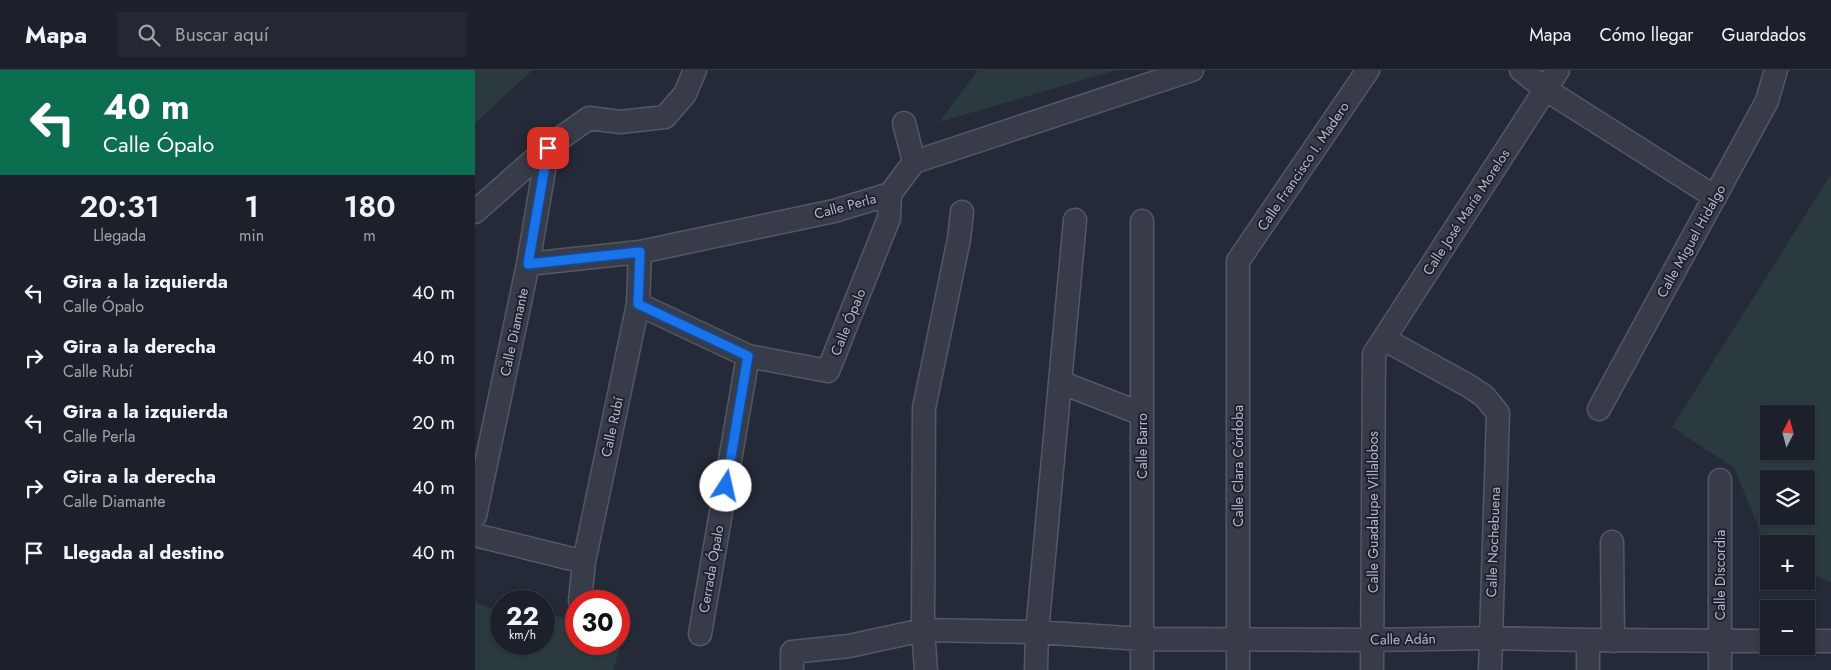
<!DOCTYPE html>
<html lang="es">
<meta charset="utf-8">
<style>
:root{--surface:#1c202a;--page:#252832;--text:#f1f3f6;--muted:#a0a3a8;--line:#3a3e47}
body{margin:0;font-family:Jost,sans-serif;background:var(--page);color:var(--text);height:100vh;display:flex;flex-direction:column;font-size:19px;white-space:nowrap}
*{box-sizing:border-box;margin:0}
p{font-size:16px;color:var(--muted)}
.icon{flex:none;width:28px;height:28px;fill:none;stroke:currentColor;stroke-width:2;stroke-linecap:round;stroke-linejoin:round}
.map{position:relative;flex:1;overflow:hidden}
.details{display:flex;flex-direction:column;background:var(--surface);width:475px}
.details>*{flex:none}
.guide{background:#0b6e4f;color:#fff;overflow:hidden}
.needle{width:32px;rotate:6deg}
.controls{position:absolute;left:1285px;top:335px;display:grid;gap:10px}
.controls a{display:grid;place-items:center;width:55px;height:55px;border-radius:0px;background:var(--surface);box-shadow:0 1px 4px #0004,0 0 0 1px var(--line);font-size:25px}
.speed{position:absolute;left:15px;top:520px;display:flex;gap:10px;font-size:25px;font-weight:700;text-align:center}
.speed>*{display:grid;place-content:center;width:65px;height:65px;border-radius:50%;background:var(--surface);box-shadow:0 1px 4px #0004,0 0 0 1px var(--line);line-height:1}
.speed small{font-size:12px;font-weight:400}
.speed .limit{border:8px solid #d22;background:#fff;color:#111}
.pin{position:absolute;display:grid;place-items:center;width:42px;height:42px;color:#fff;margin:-21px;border-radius:10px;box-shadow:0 2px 8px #0006}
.me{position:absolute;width:55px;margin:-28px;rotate:10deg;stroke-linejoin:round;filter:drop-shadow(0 0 4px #0008)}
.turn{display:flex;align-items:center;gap:18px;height:105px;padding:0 20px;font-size:22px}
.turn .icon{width:65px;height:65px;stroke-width:2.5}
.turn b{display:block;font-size:35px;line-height:42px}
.eta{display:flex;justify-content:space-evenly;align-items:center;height:85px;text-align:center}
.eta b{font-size:30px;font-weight:600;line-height:35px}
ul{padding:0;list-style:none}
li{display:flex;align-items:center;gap:15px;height:65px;padding:0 20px}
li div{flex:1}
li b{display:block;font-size:19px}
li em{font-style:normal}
header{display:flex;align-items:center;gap:30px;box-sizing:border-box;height:70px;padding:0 25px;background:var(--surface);border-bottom:1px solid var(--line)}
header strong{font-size:24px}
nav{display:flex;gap:28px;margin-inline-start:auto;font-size:18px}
.search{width:350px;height:45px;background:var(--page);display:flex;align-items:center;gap:12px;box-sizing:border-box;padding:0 18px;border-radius:0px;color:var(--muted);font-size:19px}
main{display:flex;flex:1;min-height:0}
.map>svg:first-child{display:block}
</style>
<header>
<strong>Mapa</strong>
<div class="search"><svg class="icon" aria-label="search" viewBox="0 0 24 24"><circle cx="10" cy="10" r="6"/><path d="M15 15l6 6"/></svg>Buscar aquí</div>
<nav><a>Mapa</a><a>Cómo llegar</a><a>Guardados</a></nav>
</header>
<main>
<section class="details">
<div class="guide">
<div class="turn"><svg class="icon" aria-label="left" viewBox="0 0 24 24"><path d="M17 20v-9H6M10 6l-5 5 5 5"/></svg><div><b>40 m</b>Calle Ópalo</div></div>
</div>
<div class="eta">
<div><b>20:31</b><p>Llegada</p></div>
<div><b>1</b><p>min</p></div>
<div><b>180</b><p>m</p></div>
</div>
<ul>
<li><svg class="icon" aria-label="left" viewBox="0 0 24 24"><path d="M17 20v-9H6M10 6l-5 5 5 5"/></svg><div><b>Gira a la izquierda</b><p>Calle Ópalo</p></div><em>40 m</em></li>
<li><svg class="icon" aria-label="right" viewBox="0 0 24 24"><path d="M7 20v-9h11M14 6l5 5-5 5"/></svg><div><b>Gira a la derecha</b><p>Calle Rubí</p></div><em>40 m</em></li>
<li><svg class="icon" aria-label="left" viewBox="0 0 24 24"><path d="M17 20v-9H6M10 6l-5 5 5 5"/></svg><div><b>Gira a la izquierda</b><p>Calle Perla</p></div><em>20 m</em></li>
<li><svg class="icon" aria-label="right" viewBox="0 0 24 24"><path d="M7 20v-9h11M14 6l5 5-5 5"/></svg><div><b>Gira a la derecha</b><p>Calle Diamante</p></div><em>40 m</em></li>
<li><svg class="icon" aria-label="arrive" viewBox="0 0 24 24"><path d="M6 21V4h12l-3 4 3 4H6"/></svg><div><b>Llegada al destino</b></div><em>40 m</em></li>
</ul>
</section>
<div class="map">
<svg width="1356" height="600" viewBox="0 0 1356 600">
<rect width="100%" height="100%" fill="#252a38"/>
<path fill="#2b3a3e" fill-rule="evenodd" d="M0,0H58L0,53Z
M503,0H642L464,52Z
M1356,104V512L1331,502V474H1297L1286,463L1259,398L1197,357ZM1294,344H1331V381H1294ZM1294,409H1331V446H1294Z
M0,532L14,538L26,540V574H69V545L101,549V574H144V555L152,556L138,600H0Z"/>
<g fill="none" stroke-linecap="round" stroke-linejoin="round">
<defs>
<path id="minor" d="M1046,0L1070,19L1240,127
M429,53L439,92
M0,142L73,77L114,48L145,52L190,47L210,24L220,0
M53,194L165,182L359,141L415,124L439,92L717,0
M163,234L273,286L353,301L414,148L415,124
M909,269L994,316L1009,326L1023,343L1015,600
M585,312L667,344
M1124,339L1292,31L1301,0
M0,446L53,194L73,77
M0,465L109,492
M1137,472L1138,571
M105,531L109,492L163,234L165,182
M225,564L273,286
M1331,571H1356
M317,600V582L374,576L448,560L562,562L667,569L897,570L1015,568L1113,570L1294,571
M451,600L448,560L449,338L484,169L487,142
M561,600L562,562L600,150
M667,600V151
M763,600V191L893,0
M897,600L899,284L1083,0
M1113,600V570
M1245,600V410"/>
</defs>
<use href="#minor" stroke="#545764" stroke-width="25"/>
<use href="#minor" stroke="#383c49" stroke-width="22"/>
</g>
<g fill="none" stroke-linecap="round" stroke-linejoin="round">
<defs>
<path id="route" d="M73,78L53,194L165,182L163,234L273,286L251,416"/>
</defs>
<use href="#route" stroke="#114b97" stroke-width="12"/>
<use href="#route" stroke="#1a73e8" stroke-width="9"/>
</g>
<g text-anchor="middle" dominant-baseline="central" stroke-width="4" stroke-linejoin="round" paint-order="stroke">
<g font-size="14" fill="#b4b7c5" stroke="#1e212e">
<text transform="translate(828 96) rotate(-56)">Calle Francisco I. Madero</text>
<text transform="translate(370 136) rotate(-15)">Calle Perla</text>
<text transform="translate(991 142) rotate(-57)">Calle José María Morelos</text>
<text transform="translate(1216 171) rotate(-61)">Calle Miguel Hidalgo</text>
<text transform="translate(373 252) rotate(-68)">Calle Ópalo</text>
<text transform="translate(39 262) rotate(-78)">Calle Diamante</text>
<text transform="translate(137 357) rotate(-78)">Calle Rubí</text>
<text transform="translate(667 376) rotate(-90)">Calle Barro</text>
<text transform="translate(763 396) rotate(-90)">Calle Clara Córdoba</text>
<text transform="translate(898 442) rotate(-90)">Calle Guadalupe Villalobos</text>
<text transform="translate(1018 472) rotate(-88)">Calle Nochebuena</text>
<text transform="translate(236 499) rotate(-80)">Cerrada Ópalo</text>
<text transform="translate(1245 505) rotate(-90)">Calle Discordia</text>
<text transform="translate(928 569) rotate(-1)">Calle Adán</text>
</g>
</g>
</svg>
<div class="controls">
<a><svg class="needle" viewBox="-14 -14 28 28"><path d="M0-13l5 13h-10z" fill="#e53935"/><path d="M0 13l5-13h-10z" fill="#a0a3a8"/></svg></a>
<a><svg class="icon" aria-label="layers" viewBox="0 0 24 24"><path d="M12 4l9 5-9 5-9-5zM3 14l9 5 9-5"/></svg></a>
<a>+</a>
<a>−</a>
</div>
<div class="speed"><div>22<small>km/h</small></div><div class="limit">30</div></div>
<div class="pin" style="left:73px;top:78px;background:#d93025"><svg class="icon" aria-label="arrive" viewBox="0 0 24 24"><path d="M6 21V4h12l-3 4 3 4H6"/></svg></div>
<svg class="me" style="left:251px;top:416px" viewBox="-20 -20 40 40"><circle r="19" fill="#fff"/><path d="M0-13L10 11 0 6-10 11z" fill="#1a73e8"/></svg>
</div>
</main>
